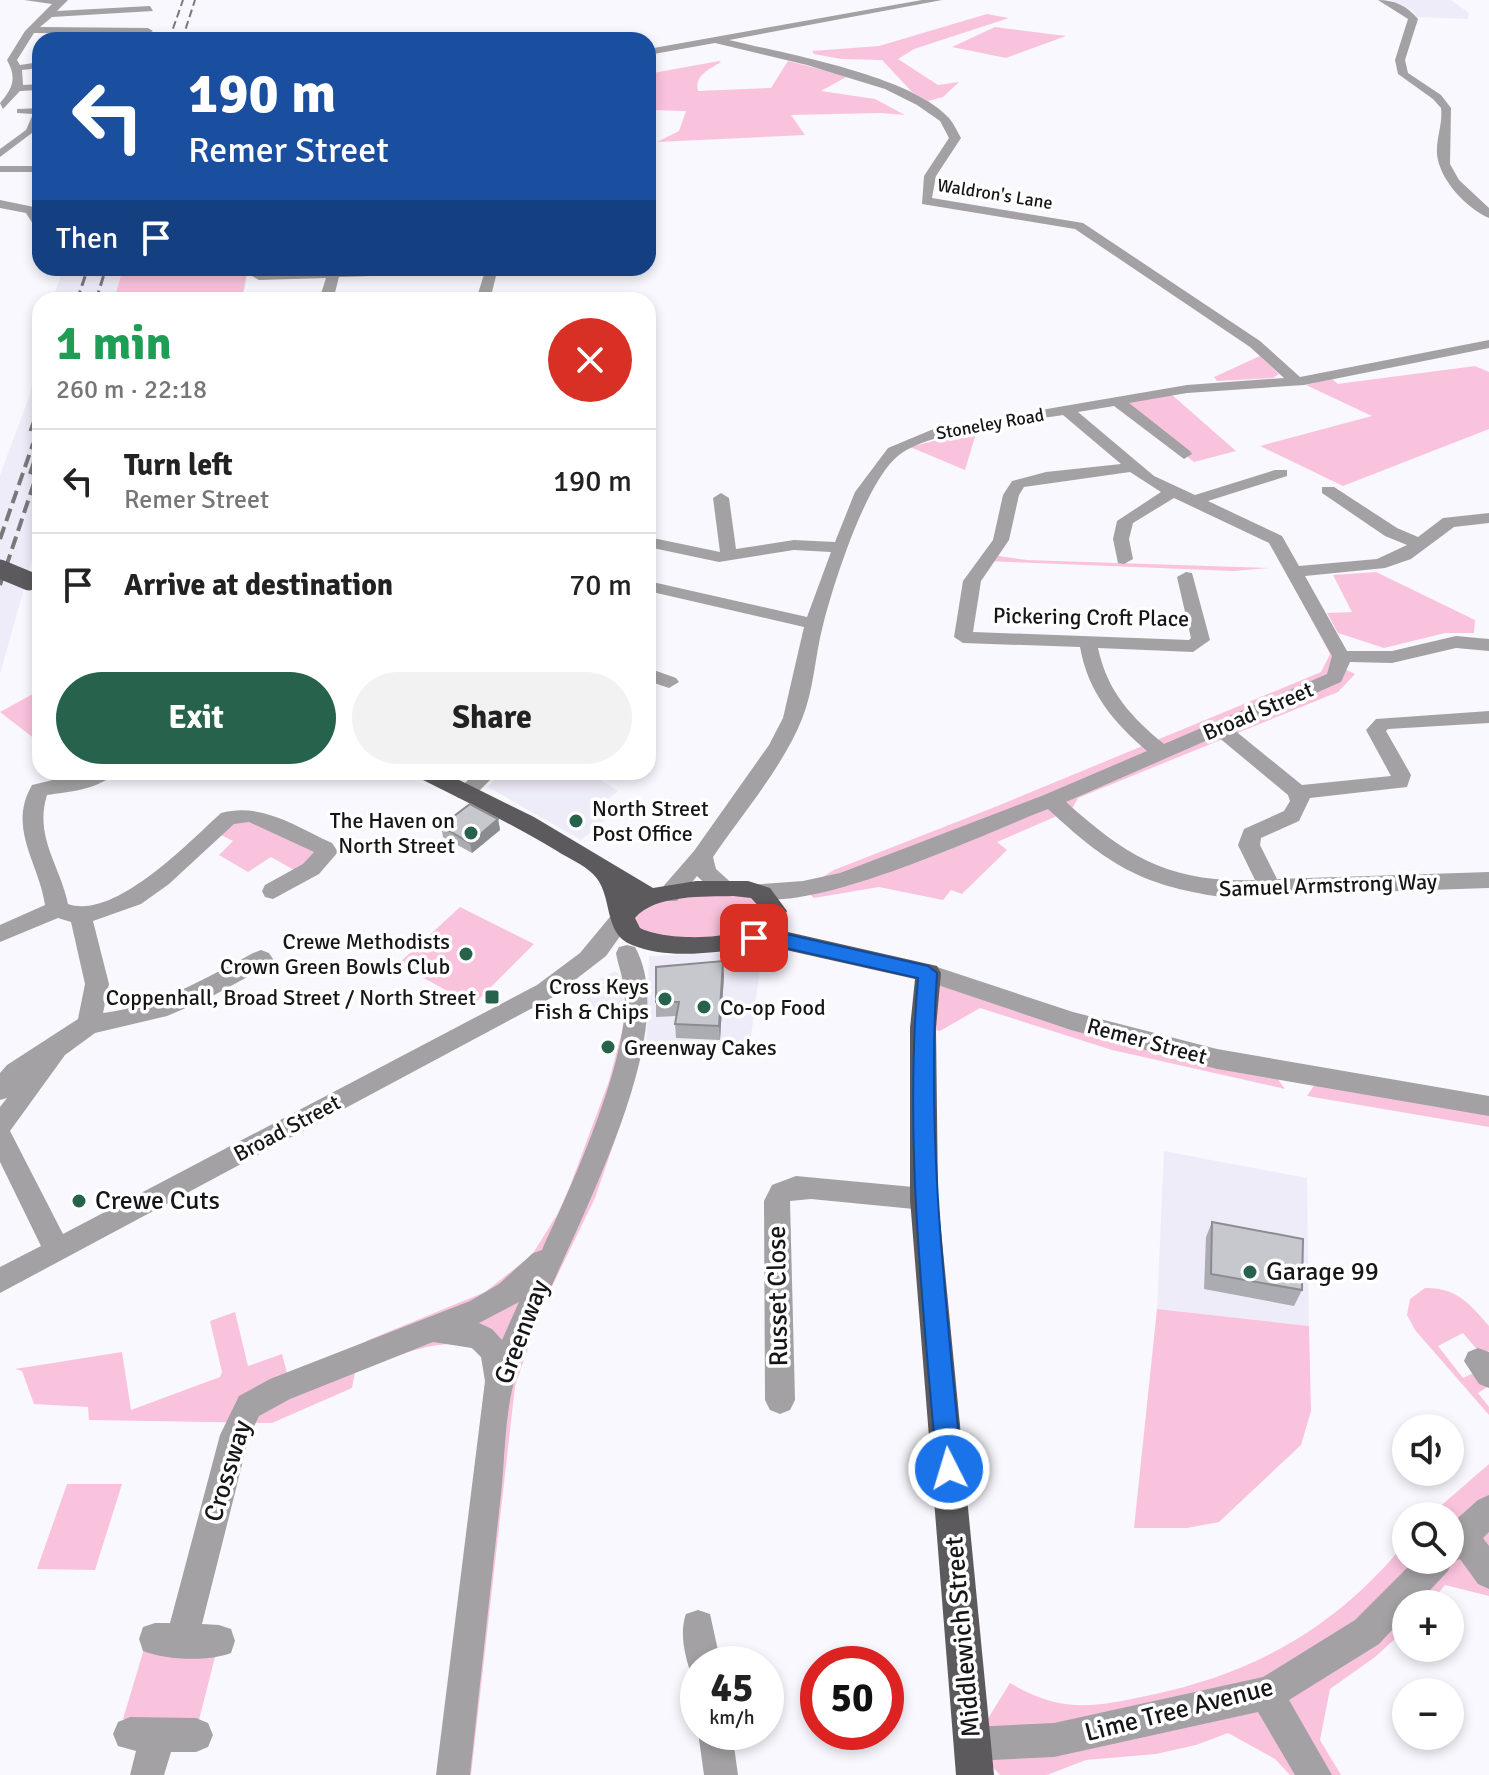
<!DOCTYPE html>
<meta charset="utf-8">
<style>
:root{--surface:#fff;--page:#f2f2f2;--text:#222;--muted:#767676;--line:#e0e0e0;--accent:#27624c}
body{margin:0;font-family:Signika,sans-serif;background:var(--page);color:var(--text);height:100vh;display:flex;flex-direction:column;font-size:30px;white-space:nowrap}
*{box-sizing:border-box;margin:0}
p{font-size:26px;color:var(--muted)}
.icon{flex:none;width:44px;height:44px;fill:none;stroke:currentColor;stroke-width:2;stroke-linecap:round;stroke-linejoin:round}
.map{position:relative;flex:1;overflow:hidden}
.panel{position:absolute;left:32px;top:292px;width:624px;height:488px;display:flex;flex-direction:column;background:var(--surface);border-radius:24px;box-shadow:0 4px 12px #0003}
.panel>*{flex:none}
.top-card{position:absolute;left:32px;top:32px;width:624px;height:244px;border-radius:24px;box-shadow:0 4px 12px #0003;background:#1a4fa0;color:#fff;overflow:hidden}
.tools{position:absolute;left:1392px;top:1414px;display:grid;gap:16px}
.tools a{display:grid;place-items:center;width:72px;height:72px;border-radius:50%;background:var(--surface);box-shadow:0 4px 12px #0003;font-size:40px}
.speed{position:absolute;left:680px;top:1646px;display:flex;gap:16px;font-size:40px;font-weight:700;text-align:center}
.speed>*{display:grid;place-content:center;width:104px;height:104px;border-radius:50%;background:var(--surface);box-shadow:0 4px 12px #0003;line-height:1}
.speed small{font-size:20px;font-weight:400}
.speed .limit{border:12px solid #d22;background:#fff;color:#111}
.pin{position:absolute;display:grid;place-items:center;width:68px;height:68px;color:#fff;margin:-34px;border-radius:16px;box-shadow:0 4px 12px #0006}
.me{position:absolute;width:88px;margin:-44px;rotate:355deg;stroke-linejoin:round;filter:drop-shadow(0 0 6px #0008)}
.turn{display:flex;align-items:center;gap:28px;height:168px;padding:0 24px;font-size:36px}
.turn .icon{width:104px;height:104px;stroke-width:2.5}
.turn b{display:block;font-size:56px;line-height:68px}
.then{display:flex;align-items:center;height:76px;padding:0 24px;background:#0003;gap:16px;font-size:30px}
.round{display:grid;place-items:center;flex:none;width:84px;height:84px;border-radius:42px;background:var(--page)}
.headline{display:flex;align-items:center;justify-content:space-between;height:136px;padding:0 24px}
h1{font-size:48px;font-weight:700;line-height:60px;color:#1e9e55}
.action{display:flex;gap:16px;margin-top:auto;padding:16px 24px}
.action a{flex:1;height:92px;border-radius:48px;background:var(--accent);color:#fff;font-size:32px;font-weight:700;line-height:92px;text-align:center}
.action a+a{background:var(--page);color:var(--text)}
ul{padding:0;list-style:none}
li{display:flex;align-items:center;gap:24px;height:104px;padding:0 24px;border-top:2px solid var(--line)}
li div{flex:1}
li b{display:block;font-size:30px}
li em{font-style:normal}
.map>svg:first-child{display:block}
</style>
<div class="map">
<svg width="1489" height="1775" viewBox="0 0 1489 1775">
<rect width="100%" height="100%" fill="#f9f8fe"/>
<path fill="#efecf9" d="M1390,0H1451L1469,13L1468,19L1416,17L1413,11Z
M64,268H123L114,300H52Z
M40,341V532L0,674V475L30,394Z
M501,772H601L597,778L618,791L593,812L606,820L581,840L488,787Z
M732,952L761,961L749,1051L692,1049L646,1054L649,956Z
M615,971L625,980L623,1014L608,1023L579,990Z
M1164,1151L1307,1178L1309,1326L1157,1309Z"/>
<path fill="#fac3dd" d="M987,14L1009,18L914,49L898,59L938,85L959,82L943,97L928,101L912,92L882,60L841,59L814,54L812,51L879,46Z
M995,27L1066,36L1006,58L952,47Z
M719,61L721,62C710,69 694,75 698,91L771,88L788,61L848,76L821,91L875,99L905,115L881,113L791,115L805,135L657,142L679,131L686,111L648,110V68L653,73Z
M123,268H248L242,300H114Z
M1260,356L1279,374L1273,378L1217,381L1214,377Z
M1475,366L1489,372V429L1343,486L1260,446L1372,416L1306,385L1332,379L1338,384L1345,383Z
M1171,394L1236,451L1194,462L1117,401Z
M977,430L965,470L910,447Z
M992,555L1027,560L1269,568L1234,571L986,561Z
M1376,572L1475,620L1474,633H1445L1384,648L1338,633L1327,613L1352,612L1333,575Z
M1294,587L1341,667L1355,674L1338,692L1078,798L1068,816H1057L997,842L1007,850L962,894L951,890L943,900L879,887L814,898L803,889L834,870L1000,805L1321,672L1330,654Z
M40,690V743L0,712Z
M241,814L327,852L294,870L271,857L248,872L219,855L233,841L221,835Z
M743,888L775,911L754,938L638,939L628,908L634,904Z
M460,907L534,944L473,1005L398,964Z
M928,973L1271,1070L1285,1089L1112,1050L980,1008L940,1031L923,1028Z
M623,1028L643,1036L628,1102L595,1198L542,1307L515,1386L471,1775H437L485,1386C485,1378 485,1368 483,1361C467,1321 380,1363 355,1372L352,1388L272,1423L89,1420L88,1407L34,1404L22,1371L15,1369L122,1352L131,1410L220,1377L222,1372L210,1321L235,1312L248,1366L282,1354L290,1384L369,1353L366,1341L485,1292L532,1255L558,1213L570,1186L609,1081Z
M1319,1078L1489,1106V1127L1307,1096Z
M1425,1288C1456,1287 1470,1304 1489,1326V1351L1480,1353L1463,1333L1438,1346L1463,1378L1484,1368L1489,1386L1478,1393L1489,1407V1415L1415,1330L1407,1315L1410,1299Z
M1157,1309L1309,1326L1311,1411L1301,1445L1219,1522L1187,1528H1134Z
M1489,1464V1596L1445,1585L1429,1604H1406V1629L1375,1657L1330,1689L1320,1740L1341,1775H1290L1275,1759L1228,1733L1196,1745L1156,1754L1086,1760L1047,1775H1000L972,1744L1010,1683C1063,1714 1093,1707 1151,1695C1256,1673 1338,1626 1406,1542V1560H1450V1516H1429Z
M67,1484H122L95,1570L37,1569Z
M147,1639L219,1641L199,1720L123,1719Z"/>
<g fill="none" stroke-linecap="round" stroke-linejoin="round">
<path fill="#a3a1a3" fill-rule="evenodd" d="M24,0H68L57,11L150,6L153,11L52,17L40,27L148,28L153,31L148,34L34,33L17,60L20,65L40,62V68L22,70L23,85L40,84V90L20,91L3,109L0,103C13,88 17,78 7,60L25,31L52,4Z
M922,0H942L729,40C786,54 908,75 948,117C953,122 957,131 961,138L936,176L932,198L1083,223L1260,341L1300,377L1489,340V348L1304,385L1187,393L1129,403L1190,451L1192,454L1184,459L1114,406L1078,412L1154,476L1195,495L1275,470H1287V476L1208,501L1282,536L1299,566L1377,559L1407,545L1385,536L1322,493V487H1334L1397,528L1418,537L1443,518L1489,513V523L1454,527L1411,559L1385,568L1305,576L1347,651H1392L1456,636L1489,639V651L1456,648L1392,663L1350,662L1341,682L1233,729L1302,785L1391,776L1366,730L1376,719L1489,711V723L1388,729L1386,731L1411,775L1407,787L1310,798L1299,821L1261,838L1260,845L1277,879L1489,872V888L1221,897C1140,885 1107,864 1048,809C983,834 813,915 749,897L746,891L749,885L803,881L840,873L1044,795L1147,751C1113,722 1088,692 1080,647L963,643L954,637L963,581L993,540L1003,495L1012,481L1046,472L1121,464L1063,415C1024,421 929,431 899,455C866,481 834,582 823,625C815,655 814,690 802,719C783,767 742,814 713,857L716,869L737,888L734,894C719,898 707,886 697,876L677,901H661L658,895L661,889L694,851L769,745L783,718L804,627L648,591V581L807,617L831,552L794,550L719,562L648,547V537L720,552L713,498L721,493L729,498L736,549L794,540L835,542L855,492L888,448L936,428L1187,385L1284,378L1250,347L1075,229L922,204L924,176L949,138L940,121L917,105L885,89L807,65L715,43L648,55V49ZM1130,472L1161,492L1117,521L1113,539L1118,563L1124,564L1133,559L1129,539L1133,523L1174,498L1269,543L1332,656L1327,674L1164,744C1131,717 1107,691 1098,648L1193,652L1210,640L1192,573L1186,572L1177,577L1191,638L1189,640L973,632L981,581L1009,540L1019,495L1024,487ZM1217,736L1288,795L1290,801L1284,811L1244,829L1238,845L1255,880C1170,883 1127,857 1066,802Z
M1378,0C1395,0 1407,6 1418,19L1405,60L1408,73L1441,95L1451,108L1450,164L1459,180L1489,208V218C1466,208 1439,179 1437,154C1436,138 1443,124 1441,108L1433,99L1398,74L1395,60L1408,19Z
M40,108V127L0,157V149L26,130L33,114L17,113V109Z
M0,166H40V172H0Z
M0,200L34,207L40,216V230L36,229L26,213L0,208Z
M385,268L370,276L339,277L333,300H319L326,278L259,280L252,276L259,272Z
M486,268H498L490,300H476Z
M648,668L676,678L679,682L669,688L648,681Z
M86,772H115C102,789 68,792 47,795C34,837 60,865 68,904C115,920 188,843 221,813C261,802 295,826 332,843L338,852L319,874L273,899L265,897L262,891L265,885L303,864L314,852L249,822L234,824L169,884L141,904L93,921L109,984L103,1013C158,1006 205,979 253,953L261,950L269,953L273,959L269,965L207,999L167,1016L95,1033L65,1055L10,1131L63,1234L537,985L580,953L614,912H630L633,918L606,956L553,997L0,1293V1267L41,1246L0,1162V1107L7,1098L0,1100V1073L7,1065L78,1019L85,984L71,922L58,918L0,942V925L45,905C39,863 7,828 32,785Z
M476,772H498L472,798H458L455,793Z
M627,945L635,947C691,1047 541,1279 514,1382C504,1419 505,1465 500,1503C490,1594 480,1684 470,1775H436L485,1381L481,1357L472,1348L433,1342L290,1399L259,1416L249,1437L202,1624L219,1625L231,1629L235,1641L231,1653C208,1662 166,1660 143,1651L139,1639L143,1627L155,1623H170L220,1435L239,1396L270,1379L470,1301L499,1284L533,1253L542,1250C570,1189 633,1053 624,989C623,977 618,965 616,953L619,947ZM519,1302L502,1340L492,1329L479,1323Z
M928,964L1073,1012L1217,1049L1489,1096V1116L1217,1069L1071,1030L920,979L916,973L920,967Z
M796,1176L924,1188L933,1191L937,1199L933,1207L924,1210L811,1199L790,1201L795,1400L790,1410L780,1414L770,1410L765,1400L764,1201L772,1185Z
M1478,1348L1489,1352V1388L1479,1384L1464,1361L1468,1352Z
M1489,1495V1532L1483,1538L1489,1546V1589L1478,1584L1460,1559L1452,1562L1448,1571L1417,1604H1406V1615L1379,1644L1289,1700L1332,1775H1295L1258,1712L1054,1757L972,1761L960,1756L955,1744L960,1732L972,1727L1054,1723L1263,1677L1355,1620L1415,1560H1450L1451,1524L1478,1500Z
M698,1610L710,1614L721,1664H698V1678L692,1676C685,1657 679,1633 686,1614Z
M130,1717L196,1718L208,1723L213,1735L208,1747L196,1752H171L164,1775H130L136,1751L118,1746L113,1734L118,1722Z
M698,1732H732L738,1775H704Z"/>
<path fill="#5d5a5d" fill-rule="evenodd" d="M414,772H443L534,817L653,888L696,881H748L770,888L787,911L779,930L937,966L941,973L936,1028L938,1199L994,1775H956L910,1199V1028L915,979L777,948C729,946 680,964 632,945C602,934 614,894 593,874C584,865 568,858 557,851C512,824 465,801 417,777ZM733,896L751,898L763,911C755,944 664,941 640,928L635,918C655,894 705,897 733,896Z"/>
<path stroke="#79797c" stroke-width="2" stroke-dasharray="8 4" stroke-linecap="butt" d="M169,40L183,0
M182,40L195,0"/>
<path stroke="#79797c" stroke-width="3" stroke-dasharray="10 5" stroke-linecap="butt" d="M77,300L88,268
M96,300L106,268
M30,431L40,404
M32,446L40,424
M39,446L40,443"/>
<path stroke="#79797c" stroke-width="4" stroke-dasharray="13 6" stroke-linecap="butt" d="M30,474L40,444
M0,539L33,444
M0,585L40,465"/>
<path stroke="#5d5a5d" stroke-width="19" d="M0,569L29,581"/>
</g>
<path fill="#aaacb1" d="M498,819L500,830L472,853L443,837L441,826Z
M724,975L720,1040L676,1038L675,1024L677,1016L656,1017V1002Z
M1212,1222L1302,1290L1294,1306L1204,1289L1206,1237Z"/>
<path fill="#8b8c90" d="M498,819L500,830L472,853L470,843Z
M723,961L724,975L720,1040L719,1026Z"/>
<path fill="#c6c8ce" stroke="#8b8c90" stroke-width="2" d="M470,804L498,819L470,843L441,826Z
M723,961L719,1026L675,1024L679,1002H656V967Z
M1212,1222L1303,1239L1302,1290L1211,1274Z"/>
<path fill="#1a73e8" stroke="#114b97" stroke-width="2" d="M754,931L777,932L928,966L937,973C926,1139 946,1304 962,1469L958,1478L949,1482L940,1478L937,1469C923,1306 904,1142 918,978L777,946L748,943L745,938L748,933Z"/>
<g fill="#27624c" stroke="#fff" stroke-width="3">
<circle cx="576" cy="821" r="8"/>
<circle cx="471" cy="833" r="8"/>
<circle cx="466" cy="954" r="8"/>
<rect x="484" y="989" width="16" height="16" rx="4"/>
<circle cx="665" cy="999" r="8"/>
<circle cx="704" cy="1007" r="8"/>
<circle cx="608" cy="1047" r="8"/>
<circle cx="79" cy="1201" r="8"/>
<circle cx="1250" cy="1272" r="8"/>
</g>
<g text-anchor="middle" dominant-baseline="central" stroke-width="7" stroke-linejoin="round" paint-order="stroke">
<g font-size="18" fill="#161618" stroke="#fff">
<text transform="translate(995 194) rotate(9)">Waldron's Lane</text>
<text transform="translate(990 424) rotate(-10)">Stoneley Road</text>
</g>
<g font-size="22" fill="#161618" stroke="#fff">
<text transform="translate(1091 617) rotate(1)">Pickering Croft Place</text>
<text transform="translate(1258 711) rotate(-23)">Broad Street</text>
<text transform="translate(1328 885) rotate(-2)">Samuel Armstrong Way</text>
<text transform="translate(1147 1041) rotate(15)">Remer Street</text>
<text transform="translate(287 1128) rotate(-28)">Broad Street</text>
</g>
<g font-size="22" fill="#161618" stroke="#fff" text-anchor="end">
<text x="592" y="808" text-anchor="start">North Street<tspan x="592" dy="25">Post Office</tspan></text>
<text x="455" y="820">The Haven on<tspan x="455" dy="25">North Street</tspan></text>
<text x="450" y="941">Crewe Methodists<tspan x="450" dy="25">Crown Green Bowls Club</tspan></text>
<text x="649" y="986">Cross Keys<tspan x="649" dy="25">Fish &amp; Chips</tspan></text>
<text x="476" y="997">Coppenhall, Broad Street / North Street</text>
<text x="720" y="1007" text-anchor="start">Co-op Food</text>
<text x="624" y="1047" text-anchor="start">Greenway Cakes</text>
</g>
<g font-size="26" fill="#161618" stroke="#fff" text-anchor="start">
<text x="95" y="1201">Crewe Cuts</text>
<text x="1266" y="1272">Garage 99</text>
</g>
<g font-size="26" fill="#161618" stroke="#fff">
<text transform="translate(778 1296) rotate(-91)">Russet Close</text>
<text transform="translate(522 1332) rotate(-69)">Greenway</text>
<text transform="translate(228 1471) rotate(-73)">Crossway</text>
<text transform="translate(963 1637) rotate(-95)">Middlewich Street</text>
<text transform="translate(1179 1710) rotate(-14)">Lime Tree Avenue</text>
</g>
</g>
</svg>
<div class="tools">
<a><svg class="icon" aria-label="sound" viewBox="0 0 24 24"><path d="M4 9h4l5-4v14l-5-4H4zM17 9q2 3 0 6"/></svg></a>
<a><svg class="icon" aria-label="search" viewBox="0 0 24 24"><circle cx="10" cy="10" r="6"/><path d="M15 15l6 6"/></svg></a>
<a>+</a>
<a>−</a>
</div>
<div class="speed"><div>45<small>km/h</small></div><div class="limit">50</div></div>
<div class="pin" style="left:754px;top:938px;background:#d93025"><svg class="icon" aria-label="arrive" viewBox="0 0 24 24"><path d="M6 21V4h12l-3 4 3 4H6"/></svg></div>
<svg class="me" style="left:949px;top:1469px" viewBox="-20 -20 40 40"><circle r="17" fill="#1a73e8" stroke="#fff" stroke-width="3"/><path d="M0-11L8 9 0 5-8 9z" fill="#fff"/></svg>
<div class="top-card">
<div class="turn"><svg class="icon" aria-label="left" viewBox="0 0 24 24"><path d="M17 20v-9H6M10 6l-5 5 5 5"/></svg><div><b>190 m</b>Remer Street</div></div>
<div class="then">Then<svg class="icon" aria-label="arrive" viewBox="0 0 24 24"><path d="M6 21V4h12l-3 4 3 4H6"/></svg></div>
</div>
<section class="panel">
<div class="headline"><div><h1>1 min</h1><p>260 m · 22:18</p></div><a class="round" style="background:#d93025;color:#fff"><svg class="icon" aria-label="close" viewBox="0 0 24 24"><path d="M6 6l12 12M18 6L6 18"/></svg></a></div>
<ul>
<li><svg class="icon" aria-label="left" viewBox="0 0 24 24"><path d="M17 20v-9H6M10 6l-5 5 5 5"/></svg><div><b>Turn left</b><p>Remer Street</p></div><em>190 m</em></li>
<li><svg class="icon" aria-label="arrive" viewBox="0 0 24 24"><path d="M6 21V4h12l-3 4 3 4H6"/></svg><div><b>Arrive at destination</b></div><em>70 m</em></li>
</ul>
<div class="action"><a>Exit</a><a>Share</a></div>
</section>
</div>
